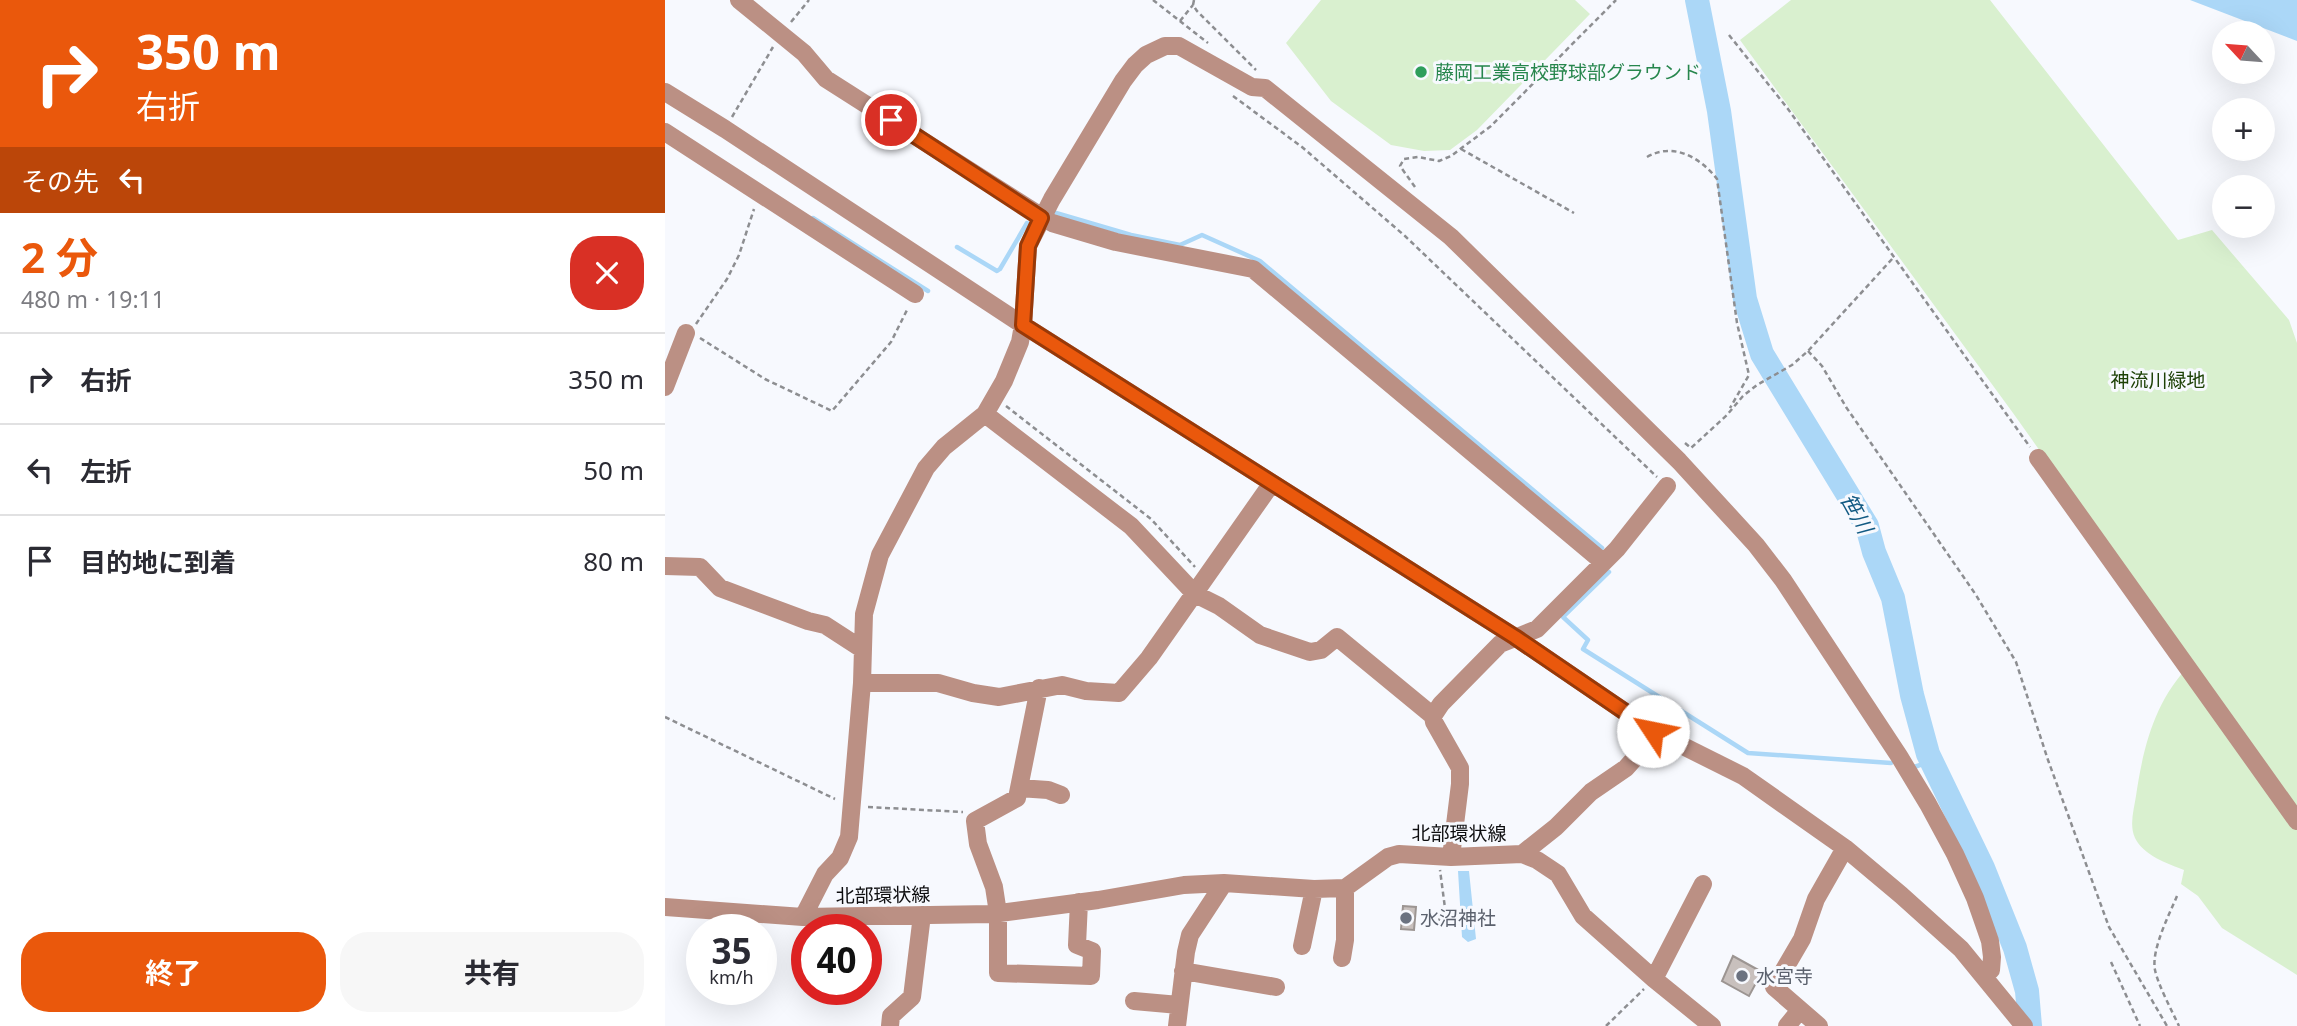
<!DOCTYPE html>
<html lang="ja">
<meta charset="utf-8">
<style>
:root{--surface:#fff;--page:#f7f7f7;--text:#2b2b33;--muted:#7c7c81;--line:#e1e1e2;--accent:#ea580c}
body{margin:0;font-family:"Noto Sans","Noto Sans JP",sans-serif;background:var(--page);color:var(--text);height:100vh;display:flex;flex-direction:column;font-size:26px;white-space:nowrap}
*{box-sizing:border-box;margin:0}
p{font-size:23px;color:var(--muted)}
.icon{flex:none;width:38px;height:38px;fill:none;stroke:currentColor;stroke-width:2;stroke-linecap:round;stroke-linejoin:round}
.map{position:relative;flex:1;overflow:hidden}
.panel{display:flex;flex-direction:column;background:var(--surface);width:665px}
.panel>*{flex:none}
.guide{background:#ea580c;color:#fff;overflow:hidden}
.needle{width:46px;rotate:296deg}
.controls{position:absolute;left:1547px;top:21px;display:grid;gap:14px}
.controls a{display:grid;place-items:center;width:63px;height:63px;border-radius:50%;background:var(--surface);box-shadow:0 7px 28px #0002;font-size:35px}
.speed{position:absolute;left:21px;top:914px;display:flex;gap:14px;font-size:35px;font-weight:700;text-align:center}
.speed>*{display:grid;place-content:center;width:91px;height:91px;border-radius:50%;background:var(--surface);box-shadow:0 7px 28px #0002;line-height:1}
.speed small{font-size:18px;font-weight:400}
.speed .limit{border:10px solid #d22;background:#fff;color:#111}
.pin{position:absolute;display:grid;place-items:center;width:60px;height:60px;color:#fff;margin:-30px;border:4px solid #fff;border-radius:50%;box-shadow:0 2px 7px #0007}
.me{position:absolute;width:77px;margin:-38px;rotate:304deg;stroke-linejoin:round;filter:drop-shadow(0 0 5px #0008)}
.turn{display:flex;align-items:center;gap:24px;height:147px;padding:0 21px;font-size:32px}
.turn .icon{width:91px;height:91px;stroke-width:2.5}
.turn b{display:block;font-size:49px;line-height:60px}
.then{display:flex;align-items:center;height:66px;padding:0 21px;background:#0003;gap:14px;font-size:26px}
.round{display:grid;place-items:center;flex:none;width:74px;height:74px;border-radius:28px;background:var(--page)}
.head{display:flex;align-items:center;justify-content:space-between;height:119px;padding:0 21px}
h1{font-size:42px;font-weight:700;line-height:52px;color:var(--accent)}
.primary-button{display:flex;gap:14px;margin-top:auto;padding:14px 21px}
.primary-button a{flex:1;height:80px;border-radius:28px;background:var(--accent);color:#fff;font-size:28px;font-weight:700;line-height:80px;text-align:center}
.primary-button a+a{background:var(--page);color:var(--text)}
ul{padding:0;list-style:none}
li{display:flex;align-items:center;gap:21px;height:91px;padding:0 21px;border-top:2px solid var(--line)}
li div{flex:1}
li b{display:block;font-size:26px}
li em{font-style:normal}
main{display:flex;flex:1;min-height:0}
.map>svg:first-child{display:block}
</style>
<main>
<section class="panel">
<div class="guide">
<div class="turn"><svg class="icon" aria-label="right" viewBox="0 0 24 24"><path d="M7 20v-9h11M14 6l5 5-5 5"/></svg><div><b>350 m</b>右折</div></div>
<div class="then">その先<svg class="icon" aria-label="left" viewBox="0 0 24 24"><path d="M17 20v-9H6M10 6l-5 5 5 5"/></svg></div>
</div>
<div class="head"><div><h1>2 分</h1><p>480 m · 19:11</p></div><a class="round" style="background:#d93025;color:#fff"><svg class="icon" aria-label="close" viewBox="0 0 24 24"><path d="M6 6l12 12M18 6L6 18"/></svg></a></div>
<ul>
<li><svg class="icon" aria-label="right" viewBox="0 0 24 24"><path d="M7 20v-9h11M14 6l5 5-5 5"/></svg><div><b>右折</b></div><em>350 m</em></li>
<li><svg class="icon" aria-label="left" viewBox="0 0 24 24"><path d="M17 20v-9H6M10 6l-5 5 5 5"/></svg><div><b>左折</b></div><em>50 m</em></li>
<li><svg class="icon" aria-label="arrive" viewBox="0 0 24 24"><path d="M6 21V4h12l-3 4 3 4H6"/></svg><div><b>目的地に到着</b></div><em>80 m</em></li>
</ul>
<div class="primary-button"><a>終了</a><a>共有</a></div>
</section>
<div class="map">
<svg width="1632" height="1026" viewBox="0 0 1632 1026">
<rect width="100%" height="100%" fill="#f7f9fe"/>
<path fill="#d9f0cf" d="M656,0H910L925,14L812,130L785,150L759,151L726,145L666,101L621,43Z
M1126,0H1325L1513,240L1547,230L1624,320L1632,343V975L1557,928L1533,896L1516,884L1519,870C1503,864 1478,855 1470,838C1464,825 1469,809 1471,796C1478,748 1490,699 1526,664L1348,413L1075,40Z"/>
<path fill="#abd7f7" d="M1525,0H1632V41Z
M793,871H804L811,939L803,942L797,937Z"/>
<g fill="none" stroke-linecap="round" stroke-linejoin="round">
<path stroke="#abd7f7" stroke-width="4.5" d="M391,213L466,235L515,245L537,235L595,261L937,548
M148,218L263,291
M292,247L332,271L335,269L362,223
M944,572L898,617L923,640L918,649L1083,753L1226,763
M1249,767L1267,761"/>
<path stroke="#abd7f7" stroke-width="24" d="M1032,0L1054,111L1080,299L1097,354L1202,526L1209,552L1228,598L1247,695L1263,754L1318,868L1350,948L1362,991L1365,1026"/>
</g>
<path fill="#c8c0bd" stroke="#9c9592" stroke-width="2" d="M738,906L751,907L749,930L736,929Z
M1068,956L1097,972L1084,996L1057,981Z"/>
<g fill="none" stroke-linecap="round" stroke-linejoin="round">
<path stroke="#8d8e91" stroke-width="2.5" stroke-dasharray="5 3.5" stroke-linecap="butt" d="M488,0L543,43
M529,0L528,5L532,11L591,70
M515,21L528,5
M126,22L144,0
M1064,35L1123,109L1365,447
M568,96L637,147L740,236L992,477
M67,117L108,47
M796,149L909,213
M982,157C1008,142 1035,157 1052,179L1072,323L1084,375L1065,408
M750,187L735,166L739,159L753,157L774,161L786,156L826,126L951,0
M31,324L62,279L74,255L89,209
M35,338L100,379L167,411L226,342L243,308
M1143,351L1157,366L1181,407L1311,595L1351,662L1383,760L1444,927L1502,1026
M341,406L486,519L530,567
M1020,443L1026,448L1062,415L1078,396L1092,385L1127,365L1143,351L1228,258
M0,717L170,799
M203,807L298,812
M1512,896C1504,915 1486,950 1490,970C1493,985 1507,1011 1514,1026
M765,919L774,920L780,908L775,870
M1446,962L1475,1026
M941,1026L979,989"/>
<path stroke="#bb9084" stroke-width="18" d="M74,0L139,53L161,79L387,223L451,242L588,269L938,562
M0,92L60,129L358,325L850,637L988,731L1078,776L1180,848L1236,895L1296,949L1359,1026
M0,132L250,294
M0,387L21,333
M320,414L466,526L530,594L554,606L595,635L645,652L656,650L672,637L768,716
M1373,458L1632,821
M0,566L35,567L55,588L143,621L160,625L197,649
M197,683H273L308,693L334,697L397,685L421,691L454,693L484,658L607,483
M374,688L352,798L310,821L313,844L329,887L333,913V973L426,976L427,951L412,945L414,902
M354,788L383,790L396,795
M857,854L872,860L893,874L918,916L989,979L1047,1026
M786,857L795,784V768L769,722L768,716L776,704L835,644L872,629L952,549L1002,486
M0,907L138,917L327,914L433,900L519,885L559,883L649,889L680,888L723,857L734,854L786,857L857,854L891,827L926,792L961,768L977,750L988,731
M138,917L160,874L175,858L184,837L197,683L199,614L215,555L261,468L279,447L320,414L339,381L355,342L358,325L363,246L387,199L458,81L470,65L481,55L500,46H514L587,87L600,88L786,237L1014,461L1091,545L1118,580L1234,756L1263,804L1290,854L1310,898L1325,941L1327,957L1326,970L1319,977
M637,946L649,889
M677,958L680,940V888
M518,971L611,987
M989,979L1038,884
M469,1001L514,1005
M225,1026L226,1016L247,997L257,915
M512,1026L521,952L525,935L559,883
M1122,1026L1135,1010
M1154,1026L1109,987L1137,939L1151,899L1180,848"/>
</g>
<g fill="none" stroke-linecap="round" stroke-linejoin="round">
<defs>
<path id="route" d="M226,120L376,218L363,246L358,325L850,637L988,731"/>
</defs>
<use href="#route" stroke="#983908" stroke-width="18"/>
<use href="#route" stroke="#ea580c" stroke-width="12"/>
</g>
<circle fill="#2e9e5b" stroke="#f7f9fe" stroke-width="2.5" cx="756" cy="72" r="7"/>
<g fill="#6b7280" stroke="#f7f9fe" stroke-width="2.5">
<circle cx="741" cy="918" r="7"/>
<circle cx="1077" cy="976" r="7"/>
</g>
<g text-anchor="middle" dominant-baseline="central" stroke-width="6" stroke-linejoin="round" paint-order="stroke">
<g font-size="19" fill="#27864d" stroke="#f7f9fe" text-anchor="start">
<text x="770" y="72">藤岡工業高校野球部グラウンド</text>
</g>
<g font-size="19" fill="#1d4106" stroke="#f7f9fe">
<text x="1493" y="380">神流川緑地</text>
</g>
<g font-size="19" fill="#0d0d0f" stroke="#f7f9fe">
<text x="794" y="833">北部環状線</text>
<text transform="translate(218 895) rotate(-1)">北部環状線</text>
</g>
<g font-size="19" fill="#5b616d" stroke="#f7f9fe" text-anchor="start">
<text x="755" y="918">水沼神社</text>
<text x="1091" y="976">水宮寺</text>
</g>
<g font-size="21" font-style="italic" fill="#125a83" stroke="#f7f9fe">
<text transform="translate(1192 513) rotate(61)">笹川</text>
</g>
</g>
</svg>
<div class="controls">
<a><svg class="needle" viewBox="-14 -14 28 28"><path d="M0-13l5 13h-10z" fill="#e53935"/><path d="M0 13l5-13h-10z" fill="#7c7c81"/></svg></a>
<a>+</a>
<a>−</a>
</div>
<div class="speed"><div>35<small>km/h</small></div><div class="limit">40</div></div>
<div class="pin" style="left:226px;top:120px;background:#d93025"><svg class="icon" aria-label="arrive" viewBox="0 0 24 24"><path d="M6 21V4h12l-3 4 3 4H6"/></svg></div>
<svg class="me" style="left:988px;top:731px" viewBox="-20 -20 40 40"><circle r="19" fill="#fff"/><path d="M0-13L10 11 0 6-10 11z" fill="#ea580c"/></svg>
</div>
</main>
